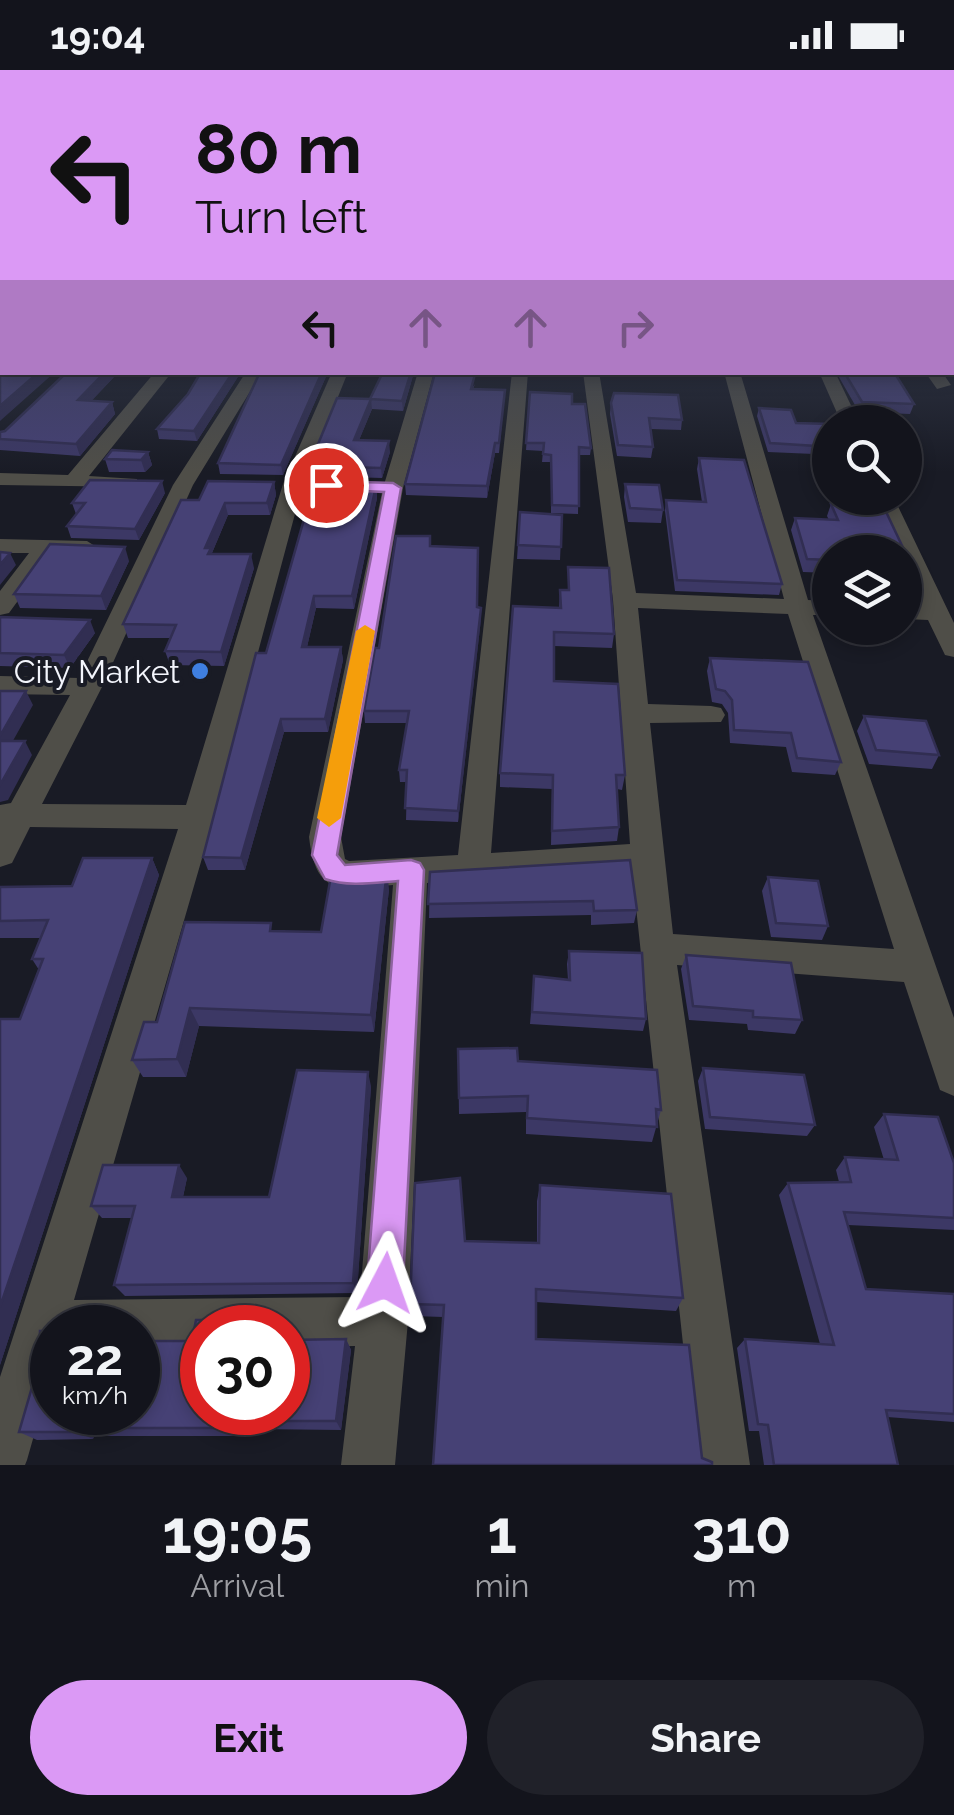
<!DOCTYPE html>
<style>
:root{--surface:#13141c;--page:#202129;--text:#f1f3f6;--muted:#9d9ea3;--line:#32333b;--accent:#db99f5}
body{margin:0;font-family:Raleway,sans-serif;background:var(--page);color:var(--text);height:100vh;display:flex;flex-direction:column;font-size:38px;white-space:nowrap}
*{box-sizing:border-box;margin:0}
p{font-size:32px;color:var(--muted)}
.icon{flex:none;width:55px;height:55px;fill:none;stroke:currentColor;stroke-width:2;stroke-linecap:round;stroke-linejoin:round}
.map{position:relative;height:1395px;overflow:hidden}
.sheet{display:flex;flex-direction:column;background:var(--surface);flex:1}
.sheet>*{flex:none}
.hud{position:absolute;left:0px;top:0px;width:955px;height:305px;box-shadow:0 5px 15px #0003,0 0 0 2px var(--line);background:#db99f5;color:#111;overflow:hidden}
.controls{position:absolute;left:812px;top:335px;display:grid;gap:20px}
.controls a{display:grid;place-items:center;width:110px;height:110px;border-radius:50%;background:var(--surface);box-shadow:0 5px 15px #0003,0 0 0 2px var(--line);font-size:50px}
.speed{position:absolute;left:30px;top:1235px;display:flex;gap:20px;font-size:50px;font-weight:700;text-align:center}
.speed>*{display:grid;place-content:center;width:130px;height:130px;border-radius:50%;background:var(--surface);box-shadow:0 5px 15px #0003,0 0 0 2px var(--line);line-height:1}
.speed small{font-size:25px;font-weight:400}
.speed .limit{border:15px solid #d22;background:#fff;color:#111}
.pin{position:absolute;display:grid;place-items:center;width:85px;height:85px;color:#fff;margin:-42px;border:5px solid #fff;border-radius:50%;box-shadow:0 2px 10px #0007}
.me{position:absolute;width:110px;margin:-55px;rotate:4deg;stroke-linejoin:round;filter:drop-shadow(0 0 8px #0008)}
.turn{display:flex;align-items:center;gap:35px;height:210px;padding:0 30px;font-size:45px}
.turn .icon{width:130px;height:130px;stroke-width:2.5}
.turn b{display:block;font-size:70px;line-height:85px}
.lanes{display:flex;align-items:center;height:95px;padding:0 30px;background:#0003;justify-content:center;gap:50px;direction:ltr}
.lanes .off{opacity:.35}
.eta{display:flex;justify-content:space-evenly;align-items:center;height:170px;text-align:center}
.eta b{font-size:60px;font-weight:700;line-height:70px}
.primary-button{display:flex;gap:20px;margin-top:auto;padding:20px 30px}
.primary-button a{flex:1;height:115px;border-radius:60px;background:var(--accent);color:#111;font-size:40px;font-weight:700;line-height:115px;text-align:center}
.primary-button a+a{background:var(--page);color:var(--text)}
.status{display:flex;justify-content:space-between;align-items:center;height:70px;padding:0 50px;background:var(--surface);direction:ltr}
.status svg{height:28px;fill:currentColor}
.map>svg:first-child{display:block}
</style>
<div class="status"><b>19:04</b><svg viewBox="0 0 49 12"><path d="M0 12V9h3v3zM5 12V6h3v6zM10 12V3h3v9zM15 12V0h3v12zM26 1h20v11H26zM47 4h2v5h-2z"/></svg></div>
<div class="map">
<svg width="954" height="1395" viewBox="0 0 954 1395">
<rect width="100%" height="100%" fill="#191b25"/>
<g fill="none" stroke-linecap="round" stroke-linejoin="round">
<path fill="#4f4e48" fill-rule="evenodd" d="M2,209V217L0,218V210Z
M952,216H954V224H952Z
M155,302H172L89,406L137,409V417L0,415V403L68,405Z
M246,302H262L193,415L102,617L42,734L186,735L283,414L332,302H348L303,414L214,747L74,1230L360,1227L393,815C341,819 316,828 309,767L383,418L418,302H434L403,418L341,767L345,789L349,791L458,785L512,302H528L491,783L630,774L613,530L583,302H599L636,523L784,529L724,302H740L808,530L830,531V545H813L954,948V1026L940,1020L904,912L677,895L750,1395H696L632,800L427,813L408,1251L395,1395H341L355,1276L288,1277V1258H202V1278H138V1258H52V1302L27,1390L25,1395H0V1307L178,759L30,757L12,793L0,797V735L11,733L70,625L0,624V606L79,608L173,415ZM638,538L788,544L894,879L673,864L650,653L721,652L725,645L721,638L711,636L648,634Z
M819,302H835L859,352H841Z
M925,302H942L951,315L937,319Z
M874,428H894L954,553V587L945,585L928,550L905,549V535H921L905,499V482H898Z
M0,469L87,471L98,478L87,485L52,484L9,543L0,545V521L29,483H0Z"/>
</g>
<path fill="#3c3865" d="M952,241H954V274H953L954,306H949L946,302H952Z
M201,302H241L197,371L159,369L157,359L188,324Z
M260,302H328L283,405L220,404L218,393Z
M414,302L403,341L372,339L359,370L390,382L382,408L310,406L309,396L370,329Z
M836,302H894L914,334L910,344L859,342Z
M114,307L91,331L112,332L115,344L80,386L0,380V362L5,361Z
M475,314L473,319L505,320L499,383H495L487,428L406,425L405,414Z
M530,322L572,334L591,378L590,385H579L578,444L551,443V392H542L543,381L526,380Z
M611,333L682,350L681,360L651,359L653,377L651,388L617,386L610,344Z
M759,338L796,353L830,354V398L818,397L814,384L768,382L757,346Z
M148,382L152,395L145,402H109L105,389Z
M699,388L782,514L779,525L675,521L665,441L666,430L702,432L697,399Z
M274,412L276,425L270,445H228L212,483L254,498L224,596L170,595L165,581L171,568H128L123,554L199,430Z
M625,414L663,440L661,453L628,452L624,427Z
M376,416L377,428L354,539L316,538L307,577H341L343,590L328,662H284L245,800H208L203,787L266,583Z
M165,423L139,470L71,468L67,456L76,444L72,433Z
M846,428L880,429L830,482V503L803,502L791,460L795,448L829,450L827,446L831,434H844Z
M520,442L562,445L560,490L517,489Z
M431,476L477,537L481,538L458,752L406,750L407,712H400L399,700L407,653H365L364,641L379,578Z
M905,483L921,518L915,531L905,532Z
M129,491L106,540L20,538L14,524Z
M568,497L614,564L612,578L554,576V611L625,705L622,720L617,719L619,757L617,771L551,775L552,719L500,717V703L559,538L560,520H568Z
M0,547L95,563L70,598L0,596Z
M710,588L841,692L835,705L792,702L786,677L730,673L728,643L722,634L712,632L707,601Z
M864,646L939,685L932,699L869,694L857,661Z
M152,788L159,805L0,1295V949H20L39,900L32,889L41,868H0V817L72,816Z
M430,802L637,840L634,853L591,855V845L429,848Z
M768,807L828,856L822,870L771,867L762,821Z
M389,819L374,962L199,956L186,1007H143L132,990L157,952L274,861L321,862Z
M569,881L646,949L643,961L530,954L534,906L568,910L567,894Z
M686,885L802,950L795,964L748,960L747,954L689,950L681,899Z
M458,979L518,991L661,1040L652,1072L526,1064V1042L459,1044Z
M703,998L815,1055L807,1066L705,1059L698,1011Z
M371,1016L357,1223L125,1226L114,1215L132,1148H102L91,1136L187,1108L183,1127H269Z
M884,1044L954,1093V1160L848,1155L866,1219L954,1224V1352L887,1347L898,1395H764L759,1361H749L737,1278L745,1269L820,1274L779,1125L788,1113L839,1112L836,1100L845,1087L884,1090L874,1057Z
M540,1115L683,1228L676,1241L536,1232V1269L712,1395L443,1247L412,1246L410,1234L465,1171L537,1173V1131Z
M196,1250H277L282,1258H202V1342H288V1270L346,1269L351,1280L341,1360L248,1359L246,1366H94L93,1369L37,1370L19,1362L39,1293L40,1261H52V1342H138V1271H192Z"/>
<path fill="#312e52" d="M39,302H55L0,351V336Z
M105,302H113L114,307L82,341L78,330Z
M233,302H241L197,371L194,361Z
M322,302H328L283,405L281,395Z
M411,302H414L403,341L402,331Z
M371,329L372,339L355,380L354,370Z
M112,332L115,344L80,386L76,374Z
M389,371L390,382L382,408L381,398Z
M495,373V383L487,428V416Z
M148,382L152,395L145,402L141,390Z
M162,411L165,423L139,470L135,459Z
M274,412L276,425L270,445L267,433Z
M376,416L377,428L354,539L352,526Z
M225,433L228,445L212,483L214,491L205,478Z
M125,477L129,491L106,540L101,526Z
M10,483L16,495L0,515V495Z
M251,484L254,498L224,596L221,582Z
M314,526L316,538L304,590L302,577Z
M481,538V549L458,752V741Z
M90,550L95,563L70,598L64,585Z
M341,577L343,590L328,662L325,649Z
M26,621L33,635L5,685L0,676V666Z
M281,649L284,662L245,800L241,788Z
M25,671L32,685L8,730L0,732V715Z
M152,788L159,805L0,1295V1237Z
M387,800L389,819L374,962L371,945Z
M190,938L199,956L186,1007L177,989Z
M368,1002L371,1016L357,1223L353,1213Z
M179,1095L187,1108L180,1140L172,1127Z
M346,1269L351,1280L341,1360L336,1351Z
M238,1351L248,1359L246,1366L237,1358Z
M78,1358L94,1366L93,1369L77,1362Z"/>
<path fill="#464175" stroke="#312e52" stroke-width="2.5" d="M952,241H954V265L953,264L954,296H952Z
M0,259L2,260V294H0V287H2L0,280Z
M2,301V302H39L0,336V303Z
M67,302H105L78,330L112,332L76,374L0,369V362L5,361Z
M201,302H233L194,361L157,359L188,324Z
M260,302H322L281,395L218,393Z
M383,302H411L402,331L371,329L354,370L389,371L381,398L309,396L337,328L370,329Z
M844,302H894L914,334L862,332Z
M435,303L475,304L471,319L505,320L499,373H495L487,416L405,414Z
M530,322L572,324V334H585L591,378L579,377V436L552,435L551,385L543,384L544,373H526Z
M614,323L678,325L682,350L649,348L653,377L618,375L611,333Z
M759,338L791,340L796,353L830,354V389H820L816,376L770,373Z
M112,380L148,382L141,390L105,389Z
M699,388L744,390L782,514L677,510L666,430L706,432Z
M90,410L162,411L135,459L67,456L85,433H72Z
M208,411L274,412L267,433H225L205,478H211L208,484H251L221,582L165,581L176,555L123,554L181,430H199Z
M314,414L376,416L352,526H314L302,577H341L325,649H281L241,788L203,787L256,583H266Z
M625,414L659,415L663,440L630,438Z
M847,428L880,429L905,482H830V490L807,489L795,448L838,450L831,434H850Z
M520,442L562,445L561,477L518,475Z
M396,466H430V476L478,478L477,537L481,538L458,741L405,738L407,700H399L409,641H364L375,578H379Z
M50,474L125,477L101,526L14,524Z
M0,482L10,483L0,495Z
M905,483L921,518L905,519Z
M568,497L609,498L614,564L554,562V611L618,614L625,705H616L619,757L552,761L553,705L500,703L513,536L561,538L560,520H569Z
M0,547L90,550L64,585L0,583Z
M710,588L808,592L841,692L797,688L791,663L734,660L732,630L725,621L716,619Z
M0,621H26L0,666Z
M864,646L926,651L939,685L876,680Z
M0,671H25L0,715Z
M83,788H152L0,1237V949H20L43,889H32L48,850L0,851V817L72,816Z
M630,790L637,840L594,841L593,831L428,834L430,802Z
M332,800H387L371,945L190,938L177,989L132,990L144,952H157L185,852L271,853L270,861L321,862Z
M768,807L818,811L828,856L776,853Z
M569,881L642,883L646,949L532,942L534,906L570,910Z
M686,885L791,893L802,950L753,947V941L693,936Z
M517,978L518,991L657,1000L661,1040L656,1039L657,1057L527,1048L528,1026L459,1028L458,979Z
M703,998L804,1005L815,1055L710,1047Z
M297,1000L368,1002L353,1213L114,1215L135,1136H91L103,1095H179L172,1127H269Z
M884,1044L938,1047L954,1093V1148L844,1142L866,1219L954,1224V1344L886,1340L898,1395H774L768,1355L758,1354L745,1269L834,1275L788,1113L851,1112L845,1087L898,1090Z
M460,1108L465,1171L539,1173L540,1115L671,1124L683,1228L536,1219V1269L689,1275L702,1388L712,1392V1395H433L444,1235L410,1234L415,1113Z
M102,1250H121L123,1258H101Z
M196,1250H277L278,1258H202V1342H288V1270L346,1269L336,1351H238L237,1358H78L77,1362H19L39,1293L40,1261H52V1342H138V1271H192Z"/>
<linearGradient id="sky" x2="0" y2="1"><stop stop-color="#0e0f14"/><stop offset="0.51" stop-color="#383f51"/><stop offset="1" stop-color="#383f51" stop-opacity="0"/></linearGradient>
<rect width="954" height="402" fill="url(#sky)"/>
<path fill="#db99f5" stroke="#8e639f" stroke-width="2.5" d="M326,411L393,413L401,418L337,785L345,795L411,790L420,793L424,800L403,1213L398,1226L385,1231L372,1226L367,1213L398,811C372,813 349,817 325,809L312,785L384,422L321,419V412Z"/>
<path fill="#f59e0b" d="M365,555L375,561L341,748L329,757L317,748L356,561Z"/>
<circle fill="#3f7fe0" stroke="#191b25" stroke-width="4" cx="200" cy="601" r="10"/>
<g text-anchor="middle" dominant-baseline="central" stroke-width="8" stroke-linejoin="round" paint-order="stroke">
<g font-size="32" fill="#f3f5fc" stroke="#191b25" text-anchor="end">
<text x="180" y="601">City Market</text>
</g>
</g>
</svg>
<div class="controls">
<a><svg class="icon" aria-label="search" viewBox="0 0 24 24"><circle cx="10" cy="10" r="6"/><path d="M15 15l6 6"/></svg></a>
<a><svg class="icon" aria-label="layers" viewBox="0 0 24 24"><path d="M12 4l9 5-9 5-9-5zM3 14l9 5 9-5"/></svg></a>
</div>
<div class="speed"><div>22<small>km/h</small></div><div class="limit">30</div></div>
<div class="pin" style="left:326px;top:415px;background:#d93025"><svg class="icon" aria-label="arrive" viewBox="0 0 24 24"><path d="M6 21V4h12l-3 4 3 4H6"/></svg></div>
<svg class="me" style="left:385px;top:1213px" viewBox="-20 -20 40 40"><path d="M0-17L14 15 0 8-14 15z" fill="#db99f5" stroke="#fff" stroke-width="4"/></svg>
<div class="hud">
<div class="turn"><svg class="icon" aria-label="left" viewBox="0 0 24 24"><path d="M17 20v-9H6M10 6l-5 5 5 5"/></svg><div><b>80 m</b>Turn left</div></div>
<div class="lanes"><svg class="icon" aria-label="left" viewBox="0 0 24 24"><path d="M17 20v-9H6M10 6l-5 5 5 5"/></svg><svg class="icon off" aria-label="ahead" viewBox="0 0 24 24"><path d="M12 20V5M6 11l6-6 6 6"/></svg><svg class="icon off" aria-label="ahead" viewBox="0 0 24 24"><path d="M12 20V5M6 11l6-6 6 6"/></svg><svg class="icon off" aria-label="right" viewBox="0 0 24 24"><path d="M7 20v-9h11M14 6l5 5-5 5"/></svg></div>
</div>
</div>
<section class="sheet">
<div class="eta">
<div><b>19:05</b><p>Arrival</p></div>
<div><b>1</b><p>min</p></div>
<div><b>310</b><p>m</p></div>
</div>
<div class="primary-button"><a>Exit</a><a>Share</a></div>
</section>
